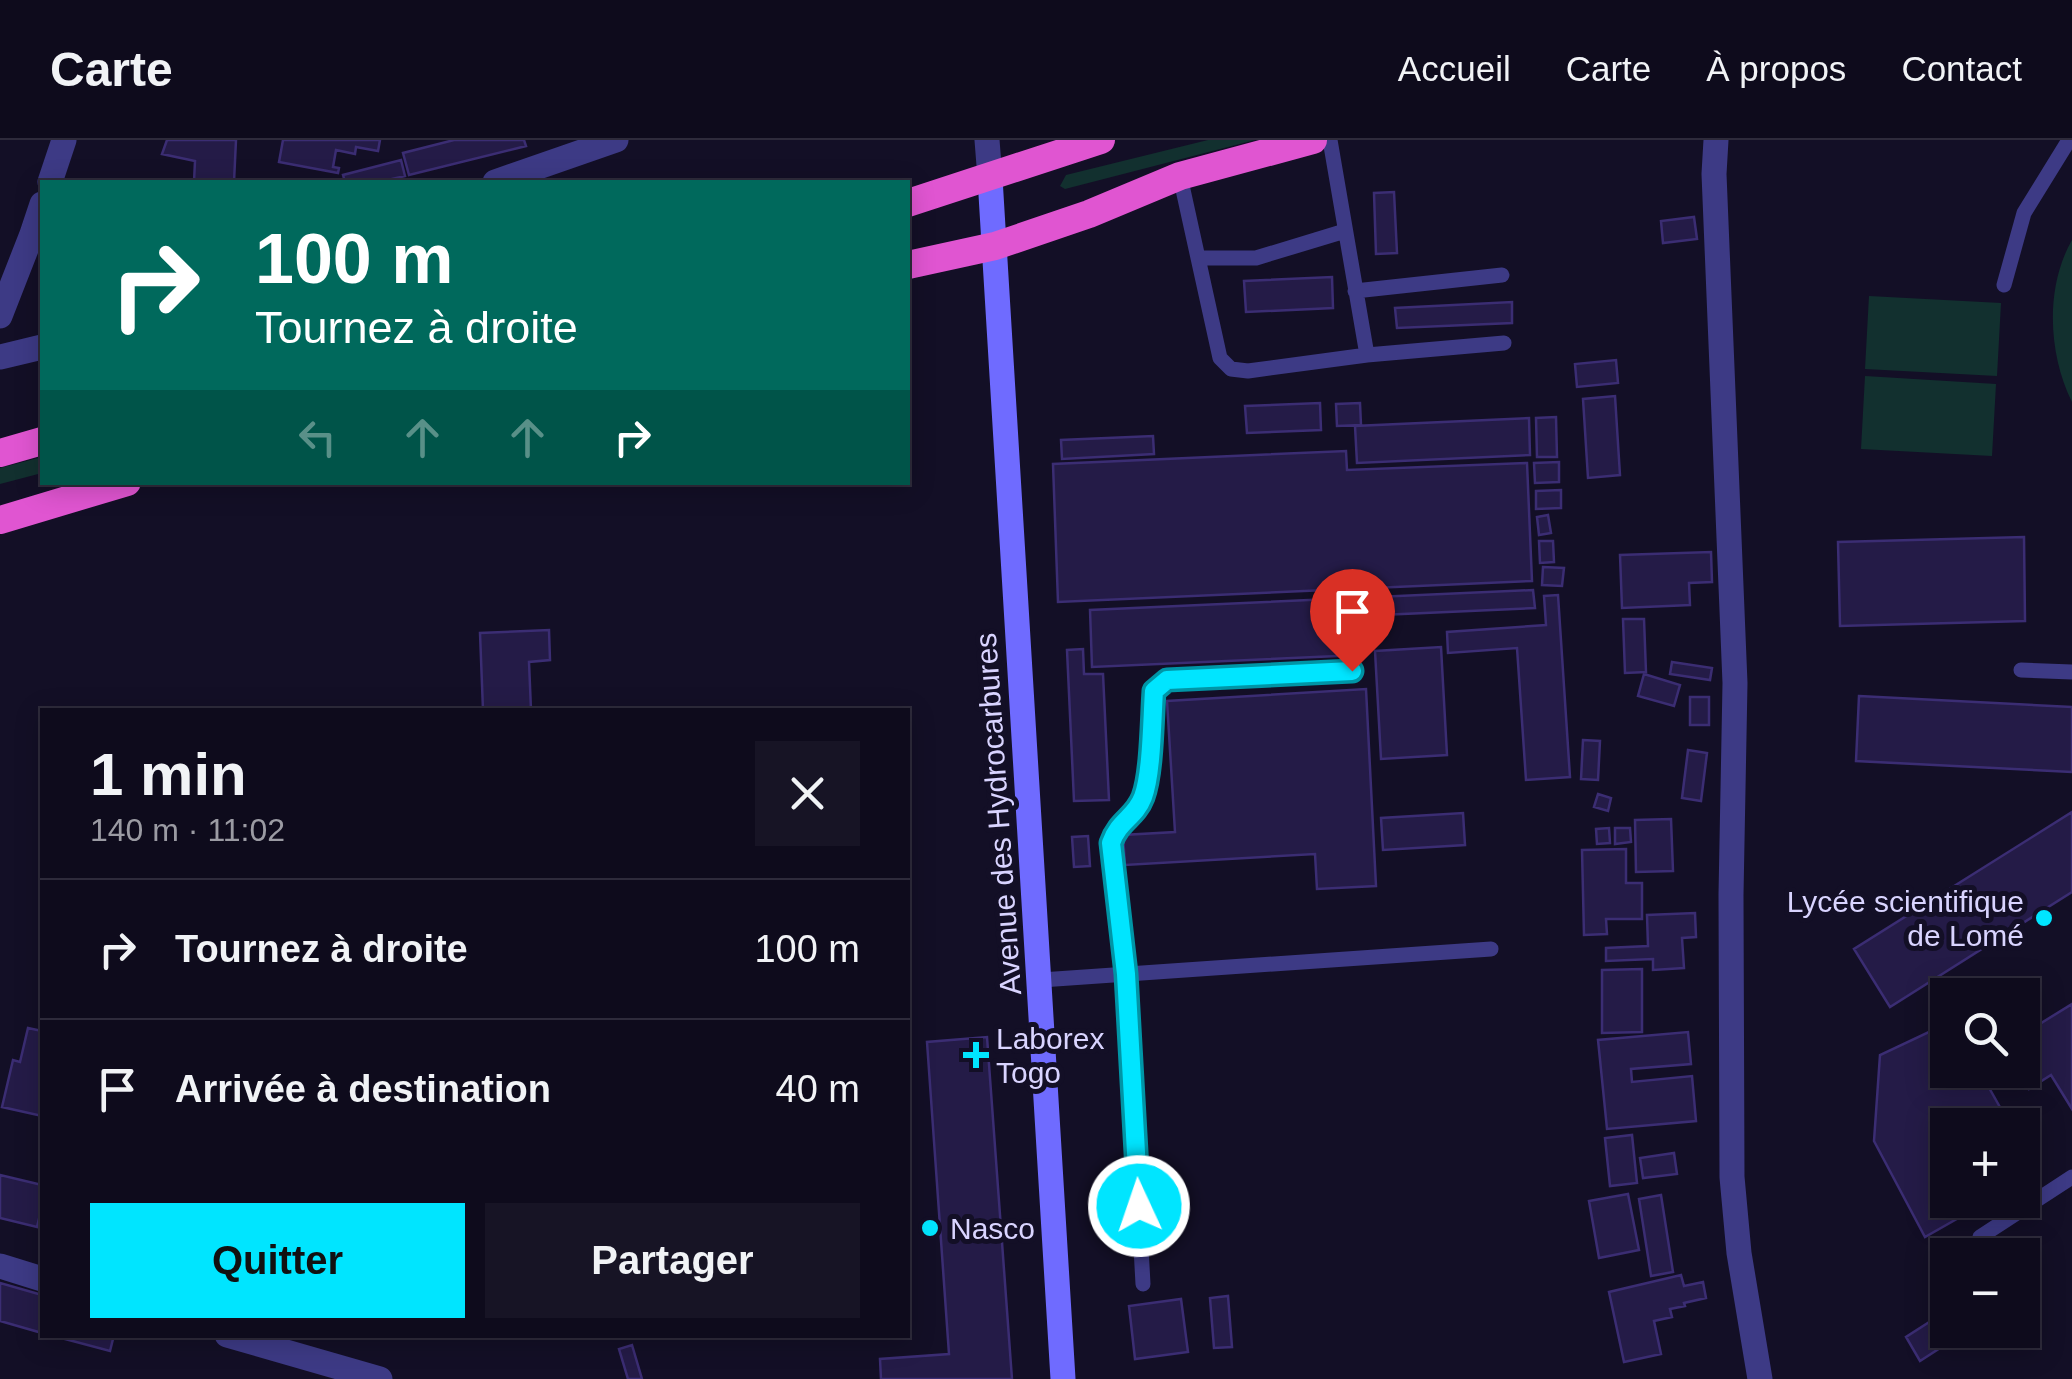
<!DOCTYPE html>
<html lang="fr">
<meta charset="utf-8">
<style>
:root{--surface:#0e0b1c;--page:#171425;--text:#f1f3f6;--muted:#9b9ba3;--line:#2e2b3b;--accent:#00e5ff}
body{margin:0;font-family:Helvetica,sans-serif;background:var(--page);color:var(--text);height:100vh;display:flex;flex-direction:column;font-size:38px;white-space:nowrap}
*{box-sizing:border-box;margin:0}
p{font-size:32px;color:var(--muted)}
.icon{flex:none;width:55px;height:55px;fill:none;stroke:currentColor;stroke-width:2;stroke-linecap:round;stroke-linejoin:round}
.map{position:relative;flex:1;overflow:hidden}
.panel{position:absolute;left:40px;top:568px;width:870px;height:630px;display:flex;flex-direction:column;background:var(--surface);border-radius:0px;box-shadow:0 5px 25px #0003,0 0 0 2px var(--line)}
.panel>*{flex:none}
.hud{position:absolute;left:40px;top:40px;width:870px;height:305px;border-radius:0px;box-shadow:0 5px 25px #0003,0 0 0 2px var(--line);background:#00695c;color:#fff;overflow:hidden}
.buttons{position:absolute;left:1930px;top:838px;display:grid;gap:20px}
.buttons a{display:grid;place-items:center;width:110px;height:110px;border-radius:0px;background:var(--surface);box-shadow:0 5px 25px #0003,0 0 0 2px var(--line);font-size:50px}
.pin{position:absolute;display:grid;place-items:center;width:85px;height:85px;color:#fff;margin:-102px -42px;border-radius:50% 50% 50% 0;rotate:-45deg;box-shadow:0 0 10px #0007}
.pin .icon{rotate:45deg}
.me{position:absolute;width:110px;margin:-55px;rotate:357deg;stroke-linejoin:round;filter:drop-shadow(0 0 8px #0008)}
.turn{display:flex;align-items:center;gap:35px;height:210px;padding:0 50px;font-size:45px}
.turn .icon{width:130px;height:130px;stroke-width:2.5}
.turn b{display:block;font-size:70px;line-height:85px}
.lanes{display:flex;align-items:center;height:95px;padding:0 50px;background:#0003;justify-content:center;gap:50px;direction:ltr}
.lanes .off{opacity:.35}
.round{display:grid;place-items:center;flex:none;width:105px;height:105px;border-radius:0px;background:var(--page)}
.summary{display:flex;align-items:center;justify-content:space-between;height:170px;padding:0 50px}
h1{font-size:60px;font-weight:700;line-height:75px}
.primary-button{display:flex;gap:20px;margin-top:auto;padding:20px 50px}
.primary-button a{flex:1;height:115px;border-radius:0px;background:var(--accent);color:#111;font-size:40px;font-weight:700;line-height:115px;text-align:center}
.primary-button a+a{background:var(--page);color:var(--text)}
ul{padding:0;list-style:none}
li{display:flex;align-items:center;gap:30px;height:140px;padding:0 50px;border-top:2px solid var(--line)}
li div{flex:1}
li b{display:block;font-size:38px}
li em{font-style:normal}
header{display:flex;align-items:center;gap:60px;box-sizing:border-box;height:140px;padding:0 50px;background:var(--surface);border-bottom:2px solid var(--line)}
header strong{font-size:48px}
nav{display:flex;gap:55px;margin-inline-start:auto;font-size:35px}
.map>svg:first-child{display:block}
</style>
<header>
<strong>Carte</strong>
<nav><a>Accueil</a><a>Carte</a><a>À propos</a><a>Contact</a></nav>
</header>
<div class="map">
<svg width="2072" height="1239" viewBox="0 0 2072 1239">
<rect width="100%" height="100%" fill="#130f26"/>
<path fill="#12302f" d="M1208,0H1255L1065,49L1060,46L1066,35Z
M2072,100V262C2048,214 2045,147 2072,100Z
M1869,156L2001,163L1997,236L1865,229Z
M1865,236L1996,244L1992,316L1861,309Z
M42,317V333L0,344V328Z"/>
<path fill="#241b47" stroke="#3b2d73" stroke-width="2.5" d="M167,0H236L234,42H194L195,21L162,14Z
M283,0H380L378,11L356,7L355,14L336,10L333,27L339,28L338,33L279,22Z
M454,0H524L526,6L409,35L403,13Z
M401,20L405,36L379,42H345L343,35Z
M1394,52L1397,113L1376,114L1374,53Z
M1694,77L1697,99L1663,103L1661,81Z
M1332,137L1333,168L1246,172L1244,141Z
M1512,162V183L1397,188L1395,168Z
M1616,220L1618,243L1577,247L1575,224Z
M1615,256L1620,335L1588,338L1583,259Z
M1320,263L1321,290L1247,293L1245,266Z
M1360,263L1361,285L1337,286L1336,264Z
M1556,277L1557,317H1537L1536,278Z
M1529,278L1530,315L1357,323L1355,286Z
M1153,296L1154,314L1062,319L1061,300Z
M1346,311L1347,330L1527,323L1532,441L1058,462L1053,324Z
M1559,322V342L1535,343L1534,323Z
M1561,350V368L1536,369V351Z
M1548,375L1551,393L1539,395L1537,377Z
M2024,397L2025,481L1840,486L1838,402Z
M1539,401H1553L1554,422L1540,423Z
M1711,412L1712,442L1689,443L1690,465L1622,468L1620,415Z
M1543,427L1564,428L1562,446L1542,445Z
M1533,450L1535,468L1358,476L1360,515L1092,527L1090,470Z
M1558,455L1570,637L1526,640L1517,508L1448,513L1447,492L1546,485L1544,456Z
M1623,479H1644L1646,532L1625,533Z
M549,490L550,520L529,522L531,570H483L480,493Z
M1441,507L1447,615L1381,619L1375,511Z
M1083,509L1084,534H1103L1109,660L1074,661L1067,510Z
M1672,522L1712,528L1710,540L1670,534Z
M1644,534L1680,545L1674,566L1638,556Z
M1366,549L1376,746L1317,749L1315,714L1125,725L1123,695L1175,692L1167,561Z
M1859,556L2072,567V632L1856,621Z
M1690,557H1709V585H1690Z
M1583,600L1600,601L1598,640L1581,639Z
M1688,610L1707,613L1701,661L1682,658Z
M1598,654L1611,658L1608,671L1594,667Z
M2072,672V752L1890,867L1854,809Z
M1463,673L1465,705L1383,710L1381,678Z
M1671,679L1673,731L1636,732L1635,680Z
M1609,688L1610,703L1597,704L1596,689Z
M1615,688H1630L1631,702L1615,704Z
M1088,696L1090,726L1074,727L1072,697Z
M1626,709V743H1642V779H1606L1607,794L1584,795L1582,710Z
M1695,773L1696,797L1682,798L1684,828L1653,830V819L1606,821V808L1648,806L1647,775Z
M1642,829V892L1602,893V830Z
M2072,864V969L2051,935L2029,949L2018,930H2022V913L2033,906L2025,893Z
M1948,883V930H1979L2010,985H1948V1060H1990L1925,1097L1874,1001L1880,915Z
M28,888L42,891V976L2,967L13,920L20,922Z
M1688,892L1691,924L1631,929L1632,942L1692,936L1696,981L1607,989L1598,900Z
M987,897L1012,1239H881L880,1219L949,1214L927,902Z
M1632,995L1637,1043L1610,1046L1605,998Z
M1674,1013L1677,1034L1643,1038L1640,1018Z
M0,1035L42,1045V1066L37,1087L0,1078Z
M1628,1054L1639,1110L1599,1118L1589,1061Z
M1661,1055L1673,1132L1651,1136L1639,1059Z
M1681,1135L1684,1146L1703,1142L1706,1158L1684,1163L1685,1166L1670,1169L1672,1177L1654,1181L1661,1214L1624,1222L1609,1152Z
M0,1143L42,1155V1193L0,1181Z
M1228,1156L1232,1207L1214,1208L1210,1158Z
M1181,1159L1188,1212L1135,1219L1129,1166Z
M1948,1170V1190H1968L1920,1221L1906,1197Z
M50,1195H114L110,1211Z
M632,1205L642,1239H628L619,1209Z"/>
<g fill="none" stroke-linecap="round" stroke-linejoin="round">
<path stroke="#3d3a85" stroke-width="15" d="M1330,0L1367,215
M1180,36L1220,218L1231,229L1248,231L1367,215L1504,203
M1198,118H1256L1345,91
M2004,145L2024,73L2069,0
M1355,151L1502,135
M2021,530L2072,532
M1041,840L1491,809
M1980,1097L2072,1037
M1143,1144L1126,834L1111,703C1119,680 1135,678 1143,657C1152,633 1152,579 1154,551L1167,540L1352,531"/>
<path stroke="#3d3a85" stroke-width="25" d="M987,0L990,38
M1716,0L1714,34L1735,543L1731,755L1732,1037L1739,1113L1760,1239
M50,42L64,0
M495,42L616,0
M42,64L32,94L42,96
M0,176L32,94
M0,217L42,207
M0,1126L42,1139
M227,1195L380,1239"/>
<path stroke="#6f6bff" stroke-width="25" d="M990,38L1063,1239"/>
<path stroke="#e055d1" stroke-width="28" d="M908,63L1101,0
M908,125L995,106L1089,74L1180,36L1313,0
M0,313L42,301
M0,380L127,342"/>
</g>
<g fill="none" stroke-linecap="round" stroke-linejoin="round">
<defs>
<path id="route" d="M1139,1066L1126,834L1111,703C1119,680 1135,678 1143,657C1152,633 1152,579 1154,551L1167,540L1352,531"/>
</defs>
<use href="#route" stroke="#0095a6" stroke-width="25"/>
<use href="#route" stroke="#00e5ff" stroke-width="18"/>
</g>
<g fill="#00e5ff" stroke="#130f26" stroke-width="4">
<circle cx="2044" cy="778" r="10"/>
<path d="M971 900h10v10h10v10h-10v10h-10v-10h-10v-10h10z"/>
<circle cx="930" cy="1088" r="10"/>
</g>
<g text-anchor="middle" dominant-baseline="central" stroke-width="10" stroke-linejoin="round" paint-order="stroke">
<g font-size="30" fill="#d9d4ff" stroke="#130f26">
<text transform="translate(998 674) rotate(-94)">Avenue des Hydrocarbures</text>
</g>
<g font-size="30" fill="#d9d4ff" stroke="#130f26" text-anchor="start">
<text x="2024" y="761" text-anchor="end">Lycée scientifique<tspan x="2024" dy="34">de Lomé</tspan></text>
<text x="996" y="898">Laborex<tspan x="996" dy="34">Togo</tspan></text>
<text x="950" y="1088">Nasco</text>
</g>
</g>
</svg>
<div class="buttons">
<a><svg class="icon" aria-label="search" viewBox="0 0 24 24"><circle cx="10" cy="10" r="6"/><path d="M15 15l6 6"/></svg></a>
<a>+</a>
<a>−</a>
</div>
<div class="pin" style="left:1352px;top:531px;background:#d93025"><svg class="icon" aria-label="arrive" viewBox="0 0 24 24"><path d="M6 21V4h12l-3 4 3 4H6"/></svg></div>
<svg class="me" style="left:1139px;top:1066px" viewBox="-20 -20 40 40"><circle r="17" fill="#00e5ff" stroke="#fff" stroke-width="3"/><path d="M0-11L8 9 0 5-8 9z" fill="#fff"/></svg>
<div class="hud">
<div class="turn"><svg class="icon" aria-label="right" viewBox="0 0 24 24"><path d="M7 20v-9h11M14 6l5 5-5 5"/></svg><div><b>100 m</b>Tournez à droite</div></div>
<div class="lanes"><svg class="icon off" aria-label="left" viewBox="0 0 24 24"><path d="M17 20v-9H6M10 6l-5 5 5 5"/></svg><svg class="icon off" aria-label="ahead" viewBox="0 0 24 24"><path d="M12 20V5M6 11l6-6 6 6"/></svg><svg class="icon off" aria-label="ahead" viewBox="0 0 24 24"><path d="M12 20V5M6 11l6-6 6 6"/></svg><svg class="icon" aria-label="right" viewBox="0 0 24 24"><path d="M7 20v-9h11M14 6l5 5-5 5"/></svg></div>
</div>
<section class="panel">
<div class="summary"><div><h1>1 min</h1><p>140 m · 11:02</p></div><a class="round"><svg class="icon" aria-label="close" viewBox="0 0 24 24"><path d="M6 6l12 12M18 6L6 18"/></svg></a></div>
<ul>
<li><svg class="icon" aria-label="right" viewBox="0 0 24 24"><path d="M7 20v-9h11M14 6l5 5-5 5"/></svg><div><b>Tournez à droite</b></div><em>100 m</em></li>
<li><svg class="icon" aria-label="arrive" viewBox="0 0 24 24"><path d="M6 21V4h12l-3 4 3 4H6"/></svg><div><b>Arrivée à destination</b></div><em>40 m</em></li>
</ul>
<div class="primary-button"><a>Quitter</a><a>Partager</a></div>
</section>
</div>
